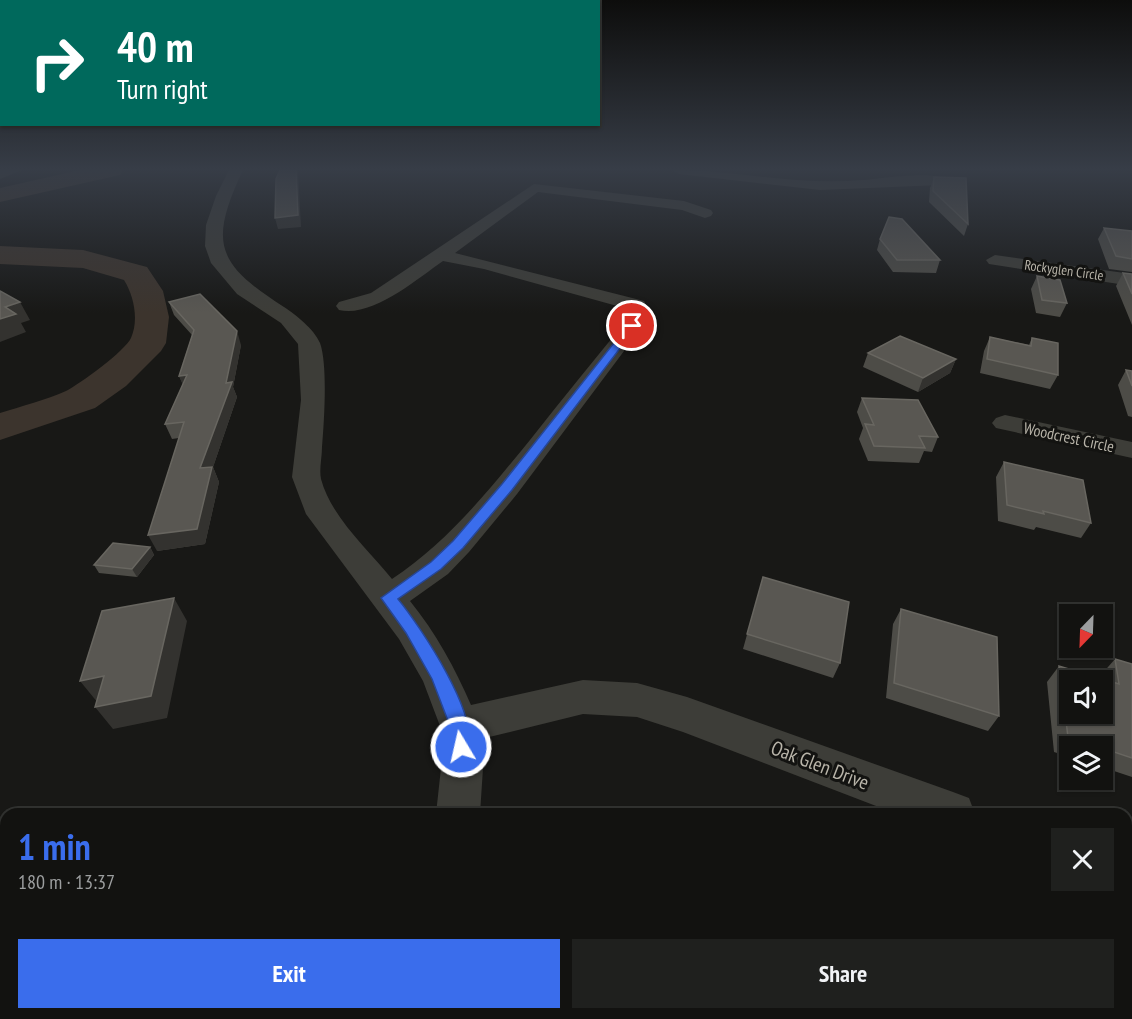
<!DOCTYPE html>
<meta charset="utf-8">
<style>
:root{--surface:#121210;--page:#1f201e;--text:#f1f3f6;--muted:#9c9e9f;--line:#313230;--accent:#3a6dec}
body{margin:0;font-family:"PT Sans Narrow",sans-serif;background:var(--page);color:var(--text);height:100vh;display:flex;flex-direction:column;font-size:22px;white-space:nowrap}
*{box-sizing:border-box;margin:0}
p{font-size:20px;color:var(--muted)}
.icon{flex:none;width:33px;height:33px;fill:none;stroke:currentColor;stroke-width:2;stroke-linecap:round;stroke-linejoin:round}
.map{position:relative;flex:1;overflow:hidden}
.details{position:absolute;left:0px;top:808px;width:1132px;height:212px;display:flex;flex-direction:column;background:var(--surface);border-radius:18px 18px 0 0;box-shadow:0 2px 4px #0004,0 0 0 2px var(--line)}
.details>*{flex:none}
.top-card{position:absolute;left:0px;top:0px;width:600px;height:126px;box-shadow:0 2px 4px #0004,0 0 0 2px var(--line);background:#00695c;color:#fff;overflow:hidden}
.needle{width:39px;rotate:203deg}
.tools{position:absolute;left:1059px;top:604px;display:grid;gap:12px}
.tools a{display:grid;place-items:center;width:54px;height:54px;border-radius:0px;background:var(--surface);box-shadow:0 2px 4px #0004,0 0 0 2px var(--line);font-size:30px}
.pin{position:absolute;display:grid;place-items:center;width:51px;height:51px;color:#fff;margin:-26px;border:3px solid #fff;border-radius:50%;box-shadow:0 2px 6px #0007}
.me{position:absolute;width:66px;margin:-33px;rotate:351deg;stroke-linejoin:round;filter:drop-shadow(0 0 4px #0008)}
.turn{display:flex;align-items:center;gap:21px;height:126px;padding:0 18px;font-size:27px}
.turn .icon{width:78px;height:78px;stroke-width:2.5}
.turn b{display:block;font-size:42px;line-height:51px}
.round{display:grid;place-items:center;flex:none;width:63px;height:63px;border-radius:0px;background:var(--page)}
.headline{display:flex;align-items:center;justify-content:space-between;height:102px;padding:0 18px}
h1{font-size:36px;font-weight:700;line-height:45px;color:var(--accent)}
.cta{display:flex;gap:12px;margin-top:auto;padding:12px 18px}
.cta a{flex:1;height:69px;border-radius:0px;background:var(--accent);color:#fff;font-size:24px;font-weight:700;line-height:69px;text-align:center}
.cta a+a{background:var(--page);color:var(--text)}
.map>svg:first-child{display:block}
</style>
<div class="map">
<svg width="1132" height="1019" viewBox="0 0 1132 1019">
<rect width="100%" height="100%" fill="#181816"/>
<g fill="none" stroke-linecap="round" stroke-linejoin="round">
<path fill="#3c342d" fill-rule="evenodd" d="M977,170H994L992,171Z"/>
<path fill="#3c342d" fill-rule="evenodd" d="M80,170H123L120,175L0,202V188Z
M0,246L83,250L147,267L163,291L169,317L166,343L161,351L126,386L95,408L0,440V413C22,406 46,400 66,391C80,384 125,351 131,338C139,320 134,296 124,280L83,268L0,264Z"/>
<path fill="#3d3d38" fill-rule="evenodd" d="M0,170H22L0,179Z
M229,170H243C208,244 217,264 284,307C296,315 314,329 320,343C328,365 324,423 322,447C322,457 319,470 321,479C331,517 368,549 392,579C448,542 488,491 530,440C563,398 597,356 631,315L628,309L484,269L443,261C417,279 372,318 339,310L336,306L339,302L371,293L534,184L684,201L711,210L713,213L711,216L705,218L682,210L538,192L455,253L644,301L651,315L517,494L469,552L448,574L410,601C436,633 455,668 471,705L583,680L637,683L687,697L953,792L969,798L975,814H897L683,732L637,717L583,714L481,739L483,768L480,814H436L441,768L440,726L423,681L399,639L306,514L292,477L301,400L298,344L281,323L237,294L211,263L205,246L206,225L216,196Z
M672,170C736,170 798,186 862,180C879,179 937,169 948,181L941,185L820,190L679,174Z
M995,255L1132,274V286L989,264L986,260Z
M1005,415L1132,442V458L996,428L992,423L996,418Z
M1126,855L1132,858V906L1126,904Z
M384,1014H438L436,1019H382Z"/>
<path fill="#5c5b54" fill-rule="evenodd" d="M0,954L6,956V1014H11L6,1016L0,1014Z
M15,1014H80L82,1019H17Z"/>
</g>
<path fill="#4d4c47" d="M934,177L968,224L964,236L929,202L930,188Z
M1104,228L1132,231V272L1109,269L1098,239Z
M880,239L940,260L936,273L893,272L877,250Z
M1123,273L1132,274V325L1116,286Z
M1037,276L1067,303L1060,317L1036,313L1031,289Z
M169,302L241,345L233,387L237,397L213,467L219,482L205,544L157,551L179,438L172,439L165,424L183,384L179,376L192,335L174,315Z
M990,337L1029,345L1032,338L1058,375L1050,389L980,373L984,351Z
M868,353L956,359L950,373L918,392L863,367Z
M1126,370L1132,371V417L1128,416L1118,385Z
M862,398L938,437L932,452L924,451L919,463L868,461L859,439L863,428L857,412Z
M1004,462L1091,523L1081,538L1036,527L1034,530L998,521L996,477Z
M150,547L154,555L137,577L99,573L94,565Z
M763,577L840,663L833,678L743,649Z
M901,609L999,716L988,731L886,698L893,624Z
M1115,659L1132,664V777L1102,767V747H1070V757L1054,752L1047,682L1059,666L1102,679L1101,675Z
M1132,1010V1019H1120V1015L1123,1014H1126V1012Z
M747,1014H807L806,1019H757Z
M903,1014H1065V1019H903Z"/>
<path fill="#33322f" d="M296,170H298L301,227L278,229L275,218Z
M20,302L30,320L21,323L26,332L0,342V319L5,307Z
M237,331L241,345L233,387L237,397L213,467L219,482L205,544L157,551L148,535L200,468L226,383Z
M956,359L950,373L918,392L923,378Z
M187,375L185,390L179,376Z
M150,547L154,555L137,577L132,569Z
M174,598L187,621L167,718L113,729L95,707Z
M104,676L98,703L80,681Z"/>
<path fill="#595752" stroke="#686660" stroke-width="1.5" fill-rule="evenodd" d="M280,170H296L298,215L275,218L276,179Z
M934,177L966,178L968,224L933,191Z
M889,217L902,219L940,260H897L880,239Z
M1104,228L1132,231V259L1116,256Z
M1123,273L1132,274V294Z
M1037,276L1060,280L1067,303L1042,300Z
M0,291L20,302L5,307L16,314L0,319Z
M200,294L237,331L226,383L232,382L200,468L212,467L197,529L148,535L184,422L165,424L187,375L179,376L194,330L169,302Z
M900,336L956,359L923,378L868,353Z
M990,337L1031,346L1032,338L1058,343V375L987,359Z
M1126,370L1132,371V386Z
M862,398L918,400L938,437L919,436L925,448L874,446L865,424L874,425Z
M1004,462L1083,480L1091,523L1043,511L1044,514L1007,505Z
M113,543L150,547L132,569L94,565Z
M763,577L849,602L840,663L747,634Z
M174,598L151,696L95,707L104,676L80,681L102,611Z
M901,609L997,637L999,716L894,683Z
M1115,659L1132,664V758L1102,748V747H1099L1068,737L1059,666L1119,684ZM1070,681H1102V714H1070Z
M663,1014H735L734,1019H662Z
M773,1014H807L806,1019H784Z
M915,1014H1065V1019H915Z"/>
<linearGradient id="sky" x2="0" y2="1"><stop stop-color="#0d0d0c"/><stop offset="0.54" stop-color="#373d47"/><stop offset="1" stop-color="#373d47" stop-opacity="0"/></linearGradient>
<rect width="1132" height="313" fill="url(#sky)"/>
<path fill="#3a6dec" stroke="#264799" stroke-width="1.5" d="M629,324L637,326L512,490L463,548L441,569L398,599C420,626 483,719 467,753L461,756L454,753L450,726L432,679L406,633L381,598L431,562L453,541L502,484Z"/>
<g text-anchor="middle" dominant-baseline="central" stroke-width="6" stroke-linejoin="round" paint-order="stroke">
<g font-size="14" fill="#b8b4a9" stroke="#131311">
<text transform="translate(1064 270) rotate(8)">Rockyglen Circle</text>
</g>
<g font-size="16" fill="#b8b4a9" stroke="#131311">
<text transform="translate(1069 437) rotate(12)">Woodcrest Circle</text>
</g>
<g font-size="20" fill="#b8b4a9" stroke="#131311">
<text transform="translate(820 765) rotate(21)">Oak Glen Drive</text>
</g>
</g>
</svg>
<div class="tools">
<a><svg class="needle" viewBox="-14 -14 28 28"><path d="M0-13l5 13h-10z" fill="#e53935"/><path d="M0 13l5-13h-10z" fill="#9c9e9f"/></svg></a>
<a><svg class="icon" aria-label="sound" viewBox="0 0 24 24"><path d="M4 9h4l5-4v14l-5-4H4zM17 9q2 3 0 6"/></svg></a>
<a><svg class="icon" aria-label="layers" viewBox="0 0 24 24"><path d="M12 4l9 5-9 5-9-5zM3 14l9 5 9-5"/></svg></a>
</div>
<div class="pin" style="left:632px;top:326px;background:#d93025"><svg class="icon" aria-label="arrive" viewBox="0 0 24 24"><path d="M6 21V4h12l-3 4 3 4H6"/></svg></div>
<svg class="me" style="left:461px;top:747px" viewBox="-20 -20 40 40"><circle r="17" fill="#3a6dec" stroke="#fff" stroke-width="3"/><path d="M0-11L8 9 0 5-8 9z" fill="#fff"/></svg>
<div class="top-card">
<div class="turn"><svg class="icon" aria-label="right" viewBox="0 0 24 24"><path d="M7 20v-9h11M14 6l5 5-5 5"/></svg><div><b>40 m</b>Turn right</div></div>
</div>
<section class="details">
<div class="headline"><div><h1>1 min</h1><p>180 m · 13:37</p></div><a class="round"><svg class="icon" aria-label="close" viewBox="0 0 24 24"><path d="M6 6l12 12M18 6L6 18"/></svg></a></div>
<div class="cta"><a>Exit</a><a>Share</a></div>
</section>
</div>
